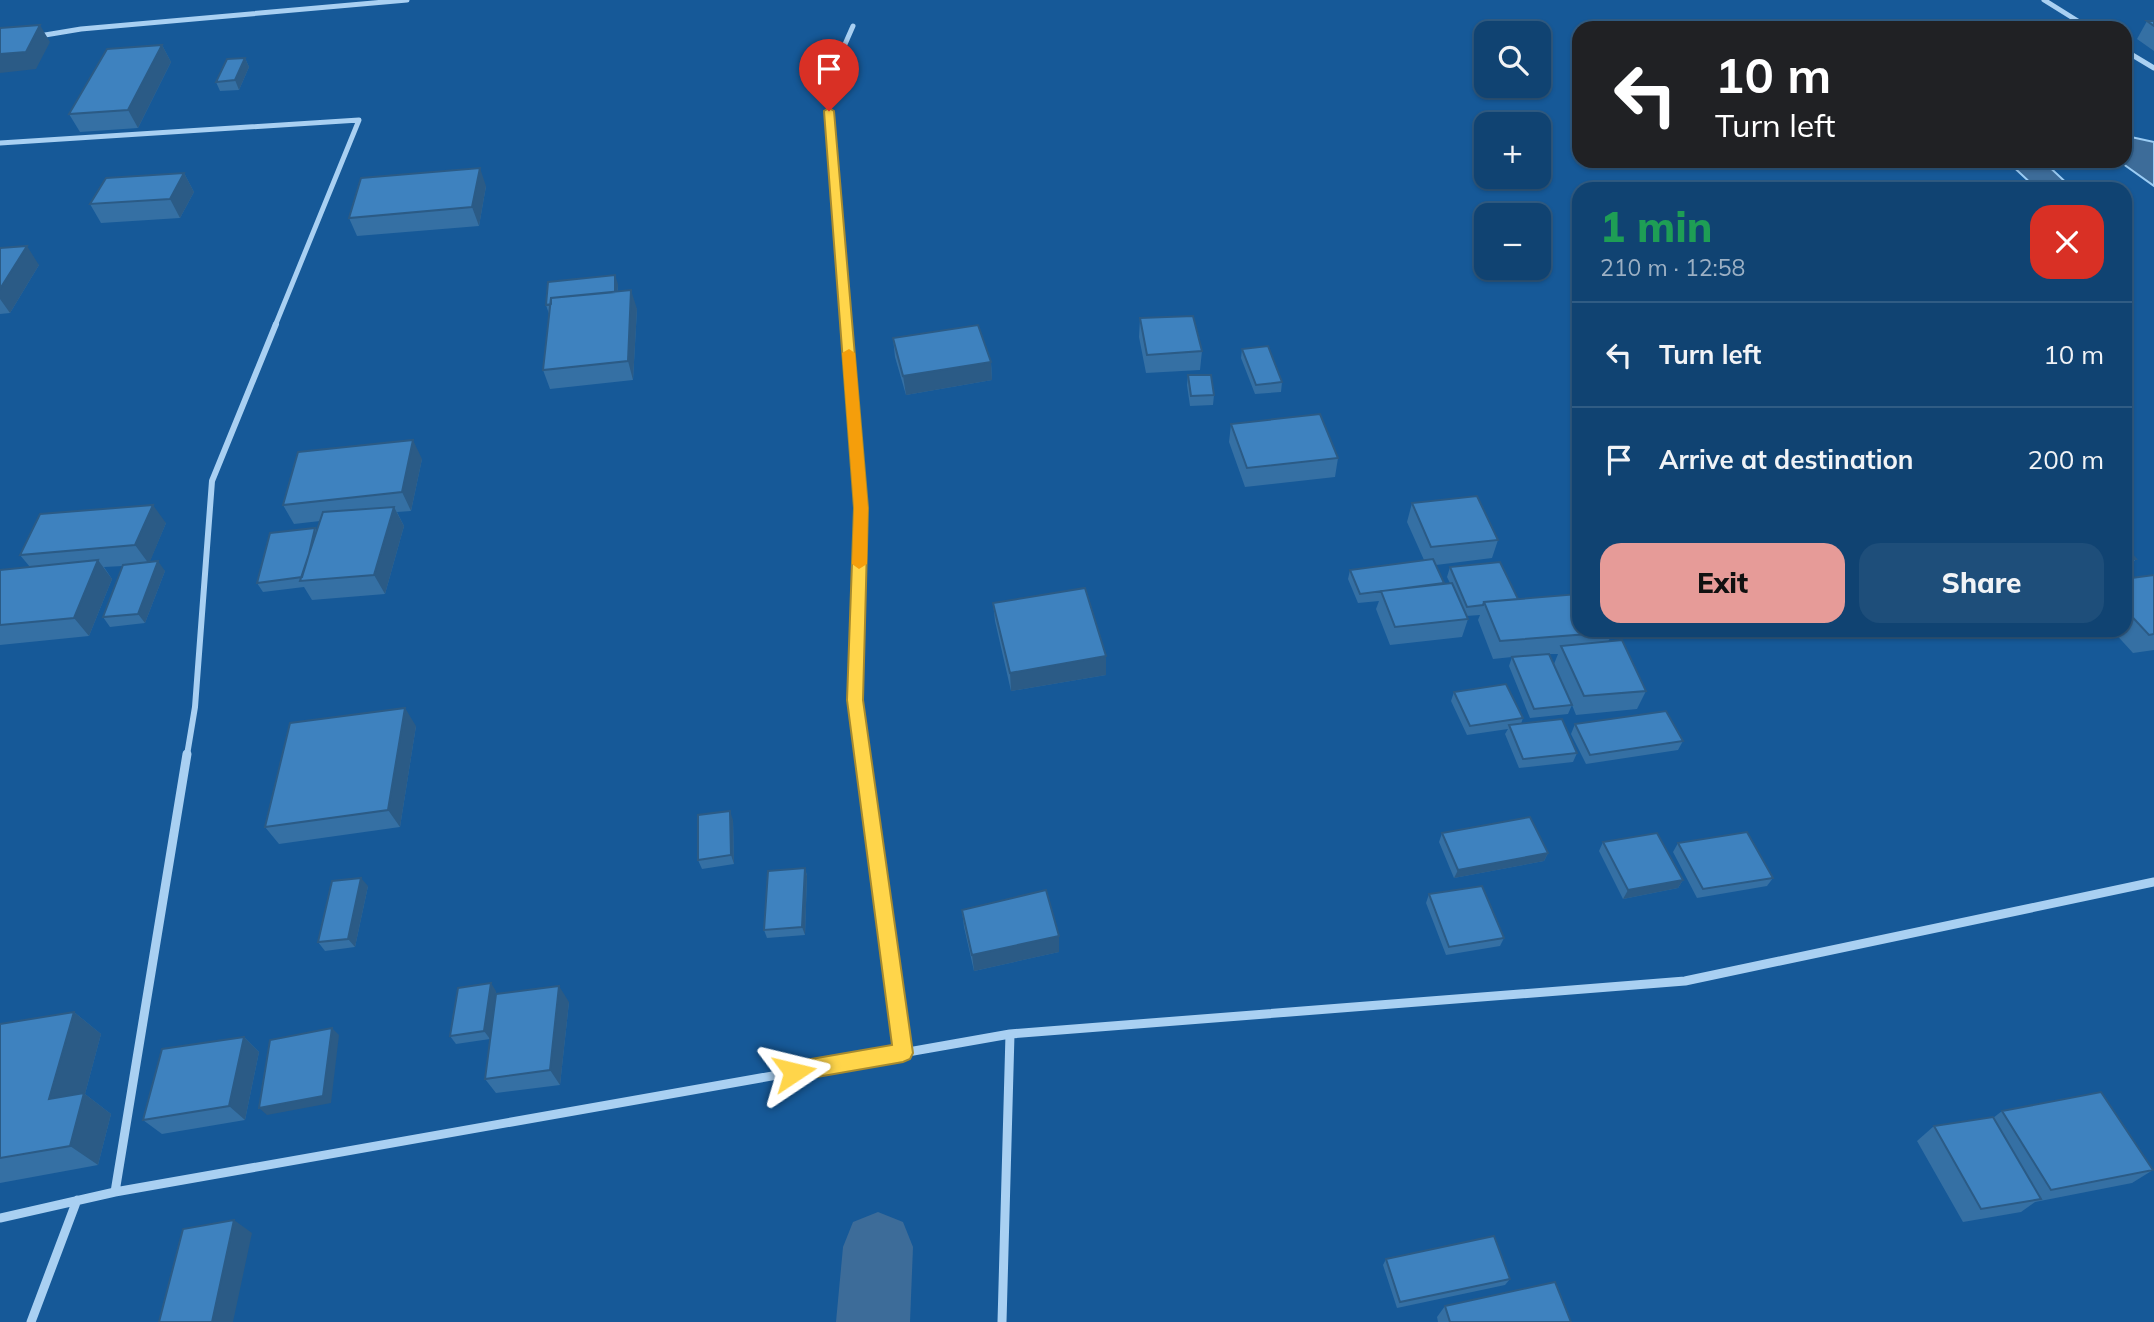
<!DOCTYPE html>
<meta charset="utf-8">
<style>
:root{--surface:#104372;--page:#1e4e7a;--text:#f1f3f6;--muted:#9cb0c4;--line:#305c84;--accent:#e69b98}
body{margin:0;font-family:Mulish,sans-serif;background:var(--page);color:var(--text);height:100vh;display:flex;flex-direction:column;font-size:26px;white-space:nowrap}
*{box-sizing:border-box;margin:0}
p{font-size:23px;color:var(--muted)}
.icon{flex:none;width:38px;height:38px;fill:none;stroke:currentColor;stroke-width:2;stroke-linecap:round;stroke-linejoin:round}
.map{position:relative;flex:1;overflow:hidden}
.details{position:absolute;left:1572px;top:182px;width:560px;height:455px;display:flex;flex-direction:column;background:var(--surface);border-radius:21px;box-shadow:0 2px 5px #0004,0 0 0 2px var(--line)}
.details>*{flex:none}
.hud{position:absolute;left:1572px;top:21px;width:560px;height:147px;border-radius:21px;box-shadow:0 2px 5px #0004,0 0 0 2px var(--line);background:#202124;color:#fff;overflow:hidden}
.controls{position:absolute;left:1474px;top:21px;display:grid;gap:14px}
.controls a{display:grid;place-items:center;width:77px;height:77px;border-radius:14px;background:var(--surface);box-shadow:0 2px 5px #0004,0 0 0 2px var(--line);font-size:35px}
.pin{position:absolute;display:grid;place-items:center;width:60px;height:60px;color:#fff;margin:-72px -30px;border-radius:50% 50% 50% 0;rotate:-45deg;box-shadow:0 0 7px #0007}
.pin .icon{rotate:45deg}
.me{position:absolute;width:77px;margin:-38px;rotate:80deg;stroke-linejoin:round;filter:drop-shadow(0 0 5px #0008)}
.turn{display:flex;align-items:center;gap:24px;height:147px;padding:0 28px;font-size:32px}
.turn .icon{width:91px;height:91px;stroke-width:2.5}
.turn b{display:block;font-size:49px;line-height:60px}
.round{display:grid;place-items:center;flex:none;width:74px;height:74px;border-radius:21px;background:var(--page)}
.overview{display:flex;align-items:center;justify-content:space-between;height:119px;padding:0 28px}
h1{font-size:42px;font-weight:800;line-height:52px;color:#1e9e55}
.button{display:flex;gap:14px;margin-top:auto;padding:14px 28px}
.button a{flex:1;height:80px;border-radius:21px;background:var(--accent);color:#111;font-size:28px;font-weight:800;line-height:80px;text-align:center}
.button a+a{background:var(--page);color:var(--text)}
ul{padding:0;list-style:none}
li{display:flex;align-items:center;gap:21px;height:105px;padding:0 28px;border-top:2px solid var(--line)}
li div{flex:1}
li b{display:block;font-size:26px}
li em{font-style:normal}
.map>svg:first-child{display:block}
</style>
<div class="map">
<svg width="2154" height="1322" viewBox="0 0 2154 1322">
<rect width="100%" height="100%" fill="#165998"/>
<path fill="#3d6c99" stroke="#9bccf4" stroke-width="2" d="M2131,137L2154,142V186L2119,161H2124L2125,138Z
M2007,161H2043L2073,189H2037Z"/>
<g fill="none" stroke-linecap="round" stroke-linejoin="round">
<path fill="#3d6c99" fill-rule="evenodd" d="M878,1212L903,1222L913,1247L910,1322H836L843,1247L853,1222Z"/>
<path stroke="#a9d0f2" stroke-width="5" d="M2044,0L2089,28
M39,36L81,29L407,0
M2124,50L2154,68
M0,143L359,120L275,326
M846,326L827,85L853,26"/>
<path stroke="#a9d0f2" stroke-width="6" d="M846,324L861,508L855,700L863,755
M187,755L195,707L212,481L276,324"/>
<path stroke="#a9d0f2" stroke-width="9" d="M862,754L903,1053
M115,1192L187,754
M0,1218L115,1192L1010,1034L1685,981L2154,882
M31,1322L77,1200
M1002,1322L1010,1034"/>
</g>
<path fill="#3570a4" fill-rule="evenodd" d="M2147,21H2154V51L2137,39Z
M162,45L171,62L138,128L80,132L69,114Z
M245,58L249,67L239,90L220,91L216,82Z
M184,173L194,192L180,218L101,223L90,204Z
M486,186L479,226L357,236L349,218Z
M0,248L39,265L10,313L0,314Z
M618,284V291L637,309L633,380L550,389L543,370L549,314L546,305Z
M1140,318L1202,351L1200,370L1146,373L1139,337Z
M893,338L991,362L992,380L906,395L895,357Z
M1242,349L1282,382L1281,392L1255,394L1241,358Z
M1188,375L1214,395L1213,405L1190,406L1187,385Z
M1231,424L1338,458L1335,477L1245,487L1229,442Z
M422,459L411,511L397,512L404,526L385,594L312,600L304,587L263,592L257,583L315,528L317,530L320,521L294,524L283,505Z
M1412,503L1498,540L1492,558L1436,565L1444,584L1450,583L1447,577L1450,567L1518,599L1613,632L1608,642L1646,691L1637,709L1576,715L1572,705L1568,714L1530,718L1509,666L1512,657L1493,659L1478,620L1480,615L1466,616L1468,619L1462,637L1390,645L1376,609L1379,601L1358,603L1348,579L1350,570L1424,560L1407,522ZM1549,654H1558L1554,664Z
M166,523L149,563L165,571L145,623L110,627L103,617L123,566L104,567L112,579L89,636L0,645V570L30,567L20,555Z
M2124,546L2136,559L2124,573Z
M2154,575V650L2133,653L2112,630H2124V579Z
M993,603L1106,656V675L1011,691L995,621Z
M1454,692L1523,718L1521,724L1577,753L1573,762L1519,768L1505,734L1508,729L1467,735L1451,701Z
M1575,724L1683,741L1678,750L1586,764L1571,734Z
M416,726L400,827L279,844L265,827Z
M733,820L734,864L702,869L698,860Z
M1442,833L1548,853L1544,861L1454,878L1439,842Z
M1603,842L1683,880L1678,888L1623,899L1599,851Z
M1678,843L1773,878L1767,886L1697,898L1673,852Z
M805,868L807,876L805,935L767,938L764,930Z
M368,886L355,947L325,951L318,942Z
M1429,894L1504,938L1500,946L1446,955L1426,903Z
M962,910L1059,952L974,971L964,927Z
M496,991L490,1039L456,1044L450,1036Z
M569,1002L560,1085L496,1093L485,1079Z
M74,1012L101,1034L85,1094L111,1114L98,1165L0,1183V1024Z
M244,1037L259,1052L245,1120L162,1134L143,1120Z
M2002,1111L2153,1170L2132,1183L2035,1202L2021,1212L1963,1222L1917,1141L1934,1126L1993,1118Z
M1386,1259L1510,1279L1505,1285L1397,1308L1383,1265Z
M1445,1306L1571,1322H1438L1437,1317Z"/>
<path fill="#2b5b86" d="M40,25L50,42L36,69L0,73V54Z
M162,45L171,62L138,128L128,110Z
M245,58L249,67L239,90L235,80Z
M480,168L486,186L479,226L472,207Z
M184,173L194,192L180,218L170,199Z
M27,246L39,265L10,313L0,299V289Z
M615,275L618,284L617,307L614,297Z
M631,290L637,309L633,380L628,361Z
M991,362L992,380L906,395L903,376Z
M413,440L422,459L411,511L402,492Z
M153,505L166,523L149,564L135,545Z
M394,507L404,526L385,594L374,575Z
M98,560L112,579L89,636L74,618Z
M158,561L165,571L145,623L138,614Z
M1106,656V675L1011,691L1010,673Z
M405,708L416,726L400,827L388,810Z
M730,811L733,820L734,864L731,855Z
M1548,853L1544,861L1454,878L1458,870Z
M805,868L807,876L805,935L802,927Z
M361,878L368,886L355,947L348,939Z
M1683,880L1678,888L1623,899L1628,890Z
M1059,936V952L974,971L972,955Z
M491,983L496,991L490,1039L484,1031Z
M559,986L569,1002L560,1085L550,1070Z
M74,1012L101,1034L85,1094L111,1114L98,1165L70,1146L49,1099Z
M332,1028L339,1035L331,1103L267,1115L259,1108Z
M244,1037L259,1052L245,1120L229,1106Z
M234,1220L252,1233L233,1322H212Z"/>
<path fill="#3e82bf" stroke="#2b5b86" stroke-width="2" d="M2147,21H2154V26Z
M40,25L26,52L0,54V28Z
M162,45L128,110L69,114L107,49Z
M245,58L235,80L216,82L227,59Z
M480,168L472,207L349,218L361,178Z
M184,173L170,199L90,204L106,178Z
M27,246L0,289V248Z
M615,275V292L551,298V304L546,305L548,282Z
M631,290L628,361L543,370L551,298Z
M1193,316L1202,351L1147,355L1140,318Z
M978,325L991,362L903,376L893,338Z
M1268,346L1282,382L1256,385L1242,349Z
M1188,375H1211L1214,395L1191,396Z
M1320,414L1338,458L1247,468L1231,424Z
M413,440L402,492L283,505L298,452Z
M1477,496L1498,540L1431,547L1412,503Z
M153,505L135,545L20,555L40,514Z
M394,507L374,575L300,581L323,512Z
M315,528L309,554L302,577L257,583L270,533Z
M2124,546L2136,559L2124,560Z
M1433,559L1444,583L1360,594L1350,570Z
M98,560L74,618L0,625V570Z
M158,561L138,614L103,617L123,565Z
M1500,562L1518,599L1484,602L1483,605L1467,607L1450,567Z
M2154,575V634L2149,635L2124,608V579Z
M1452,583L1468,619L1395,627L1381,591Z
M1085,588L1106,656L1010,673L993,603Z
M1578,594V630H1612L1613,632L1500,641L1484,602Z
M1622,640L1646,691L1584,696L1561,646Z
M1549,654L1572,705L1534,709L1512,657Z
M1506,684L1523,718L1470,726L1454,692Z
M405,708L388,810L265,827L290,723Z
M1666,711L1683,741L1590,755L1575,724Z
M1562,719L1577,753L1523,759L1509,725Z
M730,811L731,855L698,860V815Z
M1530,817L1548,853L1458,870L1442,833Z
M1747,832L1773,878L1703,889L1678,843Z
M1657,833L1683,880L1628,890L1603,842Z
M805,868L802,927L764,930L768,871Z
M361,878L348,939L318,942L332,881Z
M1482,886L1504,938L1449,947L1429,894Z
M1046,890L1059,936L972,955L962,910Z
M491,983L484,1031L450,1036L458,988Z
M559,986L550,1070L485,1079L496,994Z
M74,1012L49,1099L84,1093L70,1146L0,1158V1024Z
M332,1028L323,1096L259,1108L270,1040Z
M244,1037L229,1106L143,1120L162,1049Z
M2101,1092L2153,1170L2051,1190L2002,1111Z
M1993,1117L2041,1199L1981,1209L1934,1126Z
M234,1220L212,1322H159L183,1229Z
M1494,1236L1510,1279L1400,1302L1386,1259Z
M1555,1282L1571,1322H1450L1445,1306Z"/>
<path fill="#ffd54a" stroke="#a68a30" stroke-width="2" d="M829,108L834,111L868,508L863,700L913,1053L910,1059L903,1062L794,1081L787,1079L784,1072L787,1065L794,1062L892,1045L847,700L854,508L824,111Z"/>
<path fill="#f59e0b" d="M849,349L855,353L868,508L867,564L859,569L852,564L854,508L842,353Z"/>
</svg>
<div class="controls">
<a><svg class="icon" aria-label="search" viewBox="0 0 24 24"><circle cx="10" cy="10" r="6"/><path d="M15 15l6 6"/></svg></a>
<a>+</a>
<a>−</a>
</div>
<div class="pin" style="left:829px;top:111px;background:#d93025"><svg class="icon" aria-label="arrive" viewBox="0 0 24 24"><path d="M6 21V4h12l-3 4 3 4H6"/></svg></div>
<svg class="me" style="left:794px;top:1072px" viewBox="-20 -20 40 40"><path d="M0-17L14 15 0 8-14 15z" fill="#ffd54a" stroke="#fff" stroke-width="4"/></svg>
<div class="hud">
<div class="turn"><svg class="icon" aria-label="left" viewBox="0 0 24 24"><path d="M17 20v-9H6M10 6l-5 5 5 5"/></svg><div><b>10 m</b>Turn left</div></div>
</div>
<section class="details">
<div class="overview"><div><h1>1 min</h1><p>210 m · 12:58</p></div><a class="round" style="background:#d93025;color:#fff"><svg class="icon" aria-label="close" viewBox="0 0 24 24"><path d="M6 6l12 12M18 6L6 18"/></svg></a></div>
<ul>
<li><svg class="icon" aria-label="left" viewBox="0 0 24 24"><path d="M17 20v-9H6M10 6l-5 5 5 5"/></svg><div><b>Turn left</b></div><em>10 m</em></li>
<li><svg class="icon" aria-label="arrive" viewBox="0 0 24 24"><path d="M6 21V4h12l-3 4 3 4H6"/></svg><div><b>Arrive at destination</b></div><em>200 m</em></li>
</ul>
<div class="button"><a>Exit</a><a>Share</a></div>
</section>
</div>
